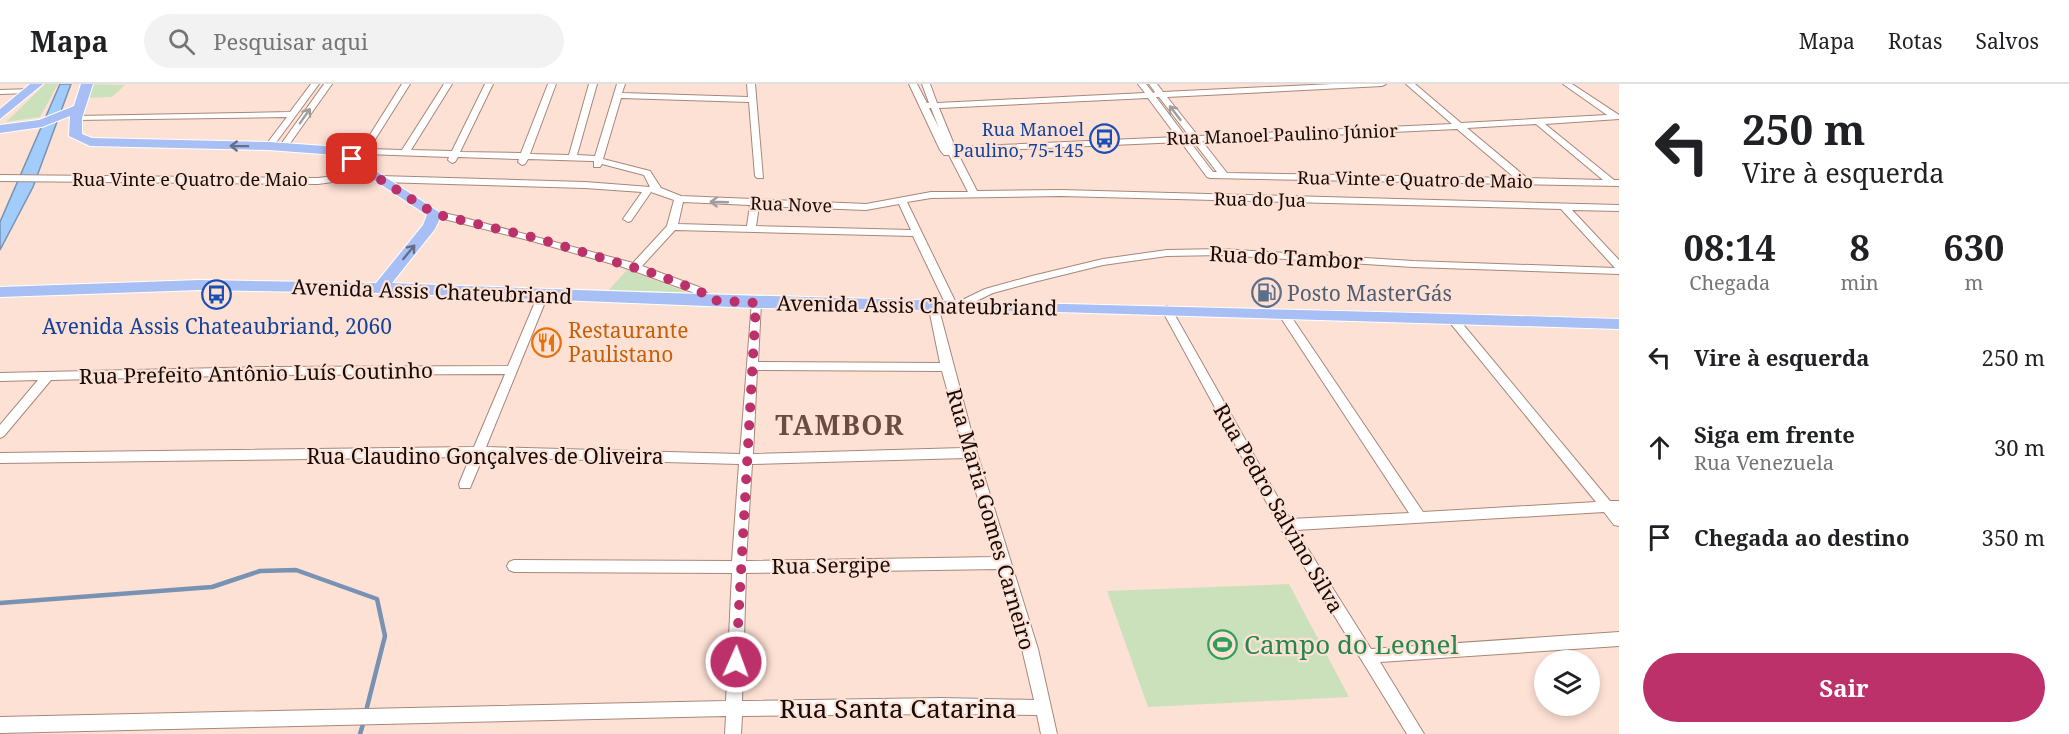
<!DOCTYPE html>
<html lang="pt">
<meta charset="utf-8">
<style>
:root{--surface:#fff;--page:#f2f2f2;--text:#202124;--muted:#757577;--line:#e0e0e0;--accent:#bc316a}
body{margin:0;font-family:"Noto Serif",serif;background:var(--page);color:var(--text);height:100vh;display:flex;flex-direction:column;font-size:22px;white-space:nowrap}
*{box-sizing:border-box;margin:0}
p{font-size:20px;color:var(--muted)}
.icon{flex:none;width:33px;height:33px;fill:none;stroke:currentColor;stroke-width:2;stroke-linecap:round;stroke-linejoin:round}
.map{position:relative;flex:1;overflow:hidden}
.sheet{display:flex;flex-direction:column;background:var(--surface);width:450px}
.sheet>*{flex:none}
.top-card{background:#fff;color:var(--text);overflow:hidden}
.tools{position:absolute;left:1534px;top:566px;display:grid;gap:12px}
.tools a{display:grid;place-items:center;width:66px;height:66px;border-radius:50%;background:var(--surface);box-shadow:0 3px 9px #0003;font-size:30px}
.pin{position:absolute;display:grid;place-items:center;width:51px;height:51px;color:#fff;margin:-26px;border-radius:12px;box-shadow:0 3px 9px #0006}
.me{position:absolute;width:66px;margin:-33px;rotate:2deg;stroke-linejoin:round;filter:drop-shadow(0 0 4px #0008)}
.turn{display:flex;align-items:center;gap:21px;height:126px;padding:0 24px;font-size:27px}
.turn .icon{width:78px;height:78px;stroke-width:2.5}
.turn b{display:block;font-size:42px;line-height:51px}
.eta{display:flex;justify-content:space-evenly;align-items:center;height:102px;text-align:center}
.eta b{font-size:36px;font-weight:700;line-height:42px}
.primary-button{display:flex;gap:12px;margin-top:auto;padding:12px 24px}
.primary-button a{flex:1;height:69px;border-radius:36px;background:var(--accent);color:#fff;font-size:24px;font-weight:700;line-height:69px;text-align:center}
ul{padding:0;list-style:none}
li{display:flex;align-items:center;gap:18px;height:90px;padding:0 24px}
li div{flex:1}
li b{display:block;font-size:22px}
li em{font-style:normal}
header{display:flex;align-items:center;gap:36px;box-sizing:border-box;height:84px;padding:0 30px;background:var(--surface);border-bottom:2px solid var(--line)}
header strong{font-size:28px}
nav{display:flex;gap:33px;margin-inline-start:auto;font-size:21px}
.search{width:420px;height:54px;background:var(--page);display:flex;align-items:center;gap:15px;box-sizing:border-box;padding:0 21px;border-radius:33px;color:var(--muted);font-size:22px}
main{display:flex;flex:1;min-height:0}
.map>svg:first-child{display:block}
</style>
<header>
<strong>Mapa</strong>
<div class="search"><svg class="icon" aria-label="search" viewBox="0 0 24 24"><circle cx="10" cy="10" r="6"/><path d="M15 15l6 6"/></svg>Pesquisar aqui</div>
<nav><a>Mapa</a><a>Rotas</a><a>Salvos</a></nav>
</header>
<main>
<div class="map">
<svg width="1619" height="650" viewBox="0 0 1619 650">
<rect width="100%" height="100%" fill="#fee1d5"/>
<path fill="#cae1bb" d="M45,0H58L40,33L6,38Z
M84,0L125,1L112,13L79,14Z
M627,186L692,210H605Z
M1289,500L1349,613L1148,623L1107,507Z"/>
<path fill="#a1ccfb" stroke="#7792b2" stroke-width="1.5" d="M60,0H71L33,103L0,166V138Z"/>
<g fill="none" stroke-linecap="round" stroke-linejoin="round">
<path stroke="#7792b2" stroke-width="4.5" d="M0,519L212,503L260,487L296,486L377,515L385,552L366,627
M360,650L364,637"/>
<defs>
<path id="street" d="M311,0H319L272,64L269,65L265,62L287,33L76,36L72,34L76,32L290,28Z
M324,0H332L286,65H280L279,63Z
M402,0H410L369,65L402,66L444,0H452L411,66L452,67L485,0H493L460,68L521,69L548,0H556L530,70L569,71L589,0H597L577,71L595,72L617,0H625L622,9L748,13L747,0H755L763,94H757L755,92L749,18L621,14L603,75L650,87L661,104L681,112L866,120L931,108H968L949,71H944L940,66L909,0H917L927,19H929L922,0H930L937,19L1145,9L1138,0H1146L1153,9L1155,8L1149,0H1157L1163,8L1332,0H1386L1382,2L1167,13L1198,52L1452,40L1406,0H1415L1461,39L1607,31L1563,0H1572L1619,31V35L1545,40L1614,96H1619V102L1210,94L1207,93L1181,58L957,68L977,107L1061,106L1619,121V127L1572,126L1619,176V190L1413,183L1222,171L1167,172L1103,181L1034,198L993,209L964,223L960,224L956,222L951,224L946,221L913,152L675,146L642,182L699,203L714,214L715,216L714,218L710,219L692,208L623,183L532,157L432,132L430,130L435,127L457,132L633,179L667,142L674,116L651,108L631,137L628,138L623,135L642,108L585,104L380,98L375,95L380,92L585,98L650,103L644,91L602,80L600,83H594V77H591L528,75L525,80L522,81L518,78L519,75L458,73L455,78L452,79L448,76L449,73L366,70L360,76L356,73L357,70L336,69L335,67L339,64L361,65ZM1156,13H1159L1190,53H1186ZM1148,14L1177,53L955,63L939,24ZM929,24H931L939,44ZM1536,40L1603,96L1527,94L1467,44ZM1457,45L1515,94L1227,89L1202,57ZM1190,58H1194L1217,88H1213ZM1061,112L1561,125L1615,184L1413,177L1222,165L1167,166L1103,175L1032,192L985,205L956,219L907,118L931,114ZM683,118L750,121L747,142L678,140ZM899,120L911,146L756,142L759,122L866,126Z
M32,5V9H29L0,10V6Z
M372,87L377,90L375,92L318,100L0,97V91L318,94Z
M543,208L548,211L486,363L740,370L752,217L756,216L761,219L758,278L940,279L928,220L933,217L937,218L977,369L1038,565L1057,650H1041L1037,631L942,630L742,632L741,650H725L726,632L0,649V633L726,617L732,489L514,488L509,486L507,482L509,478L514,476L732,477L739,380L483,373L470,404H460L459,400L470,373L0,379V369L474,363L505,290L268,291L51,296L4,352L0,354V341L38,296L0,297V289L268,283L508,282L538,211ZM757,286L942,287L963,364L753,370ZM966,374L995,473L746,477L752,380ZM999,485L1022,565L1034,616L942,614L742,617L746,489Z
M1167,222L1172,226L1290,435L1409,429L1279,231L1284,227L1288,228L1423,428L1596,418L1447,235L1452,231L1456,232L1610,417H1619V442L1614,441L1604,428L1296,446L1371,565L1619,548V562L1380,578L1424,650H1407L1281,445L1162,226Z"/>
<path id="primary" d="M30,0H43L0,35V25Z
M81,0H93L82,34V50L92,54L269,58L339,63L442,130L435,145L392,199C801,216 1210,222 1619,235V245L1058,228L756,224L380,209L200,206L0,213V203L200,196L376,199L423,141L427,131L336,71L269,66L90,62L69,52L70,32L42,43L0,49V41L39,36L74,22Z"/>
</defs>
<use href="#street" stroke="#a78779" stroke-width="2"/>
<use href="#primary" stroke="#fff" stroke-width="2"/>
<use href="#street" fill="#fff" fill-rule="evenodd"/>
<use href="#primary" fill="#a7bff4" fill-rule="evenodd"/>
</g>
<defs><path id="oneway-shaft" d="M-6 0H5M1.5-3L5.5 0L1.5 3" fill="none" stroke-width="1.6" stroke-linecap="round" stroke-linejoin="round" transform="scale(1.5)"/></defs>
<g stroke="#a29d9c">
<use href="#oneway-shaft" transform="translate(1175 29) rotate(-128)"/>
<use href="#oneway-shaft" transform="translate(305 32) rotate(-55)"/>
<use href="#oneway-shaft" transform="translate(719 118) rotate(-178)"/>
</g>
<g stroke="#666e89">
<use href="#oneway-shaft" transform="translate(239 62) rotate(-179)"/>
<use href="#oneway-shaft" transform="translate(409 168) rotate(-51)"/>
</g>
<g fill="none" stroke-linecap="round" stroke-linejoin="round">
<path stroke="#bc316a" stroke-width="10" stroke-dasharray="0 18" d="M352,75L367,87L435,130L536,154L652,189L700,207L710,216L756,219L736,578"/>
</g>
<defs>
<symbol id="bus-ring" viewBox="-11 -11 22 22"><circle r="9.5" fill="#fee1d5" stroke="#1a4fb4" stroke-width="1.5"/><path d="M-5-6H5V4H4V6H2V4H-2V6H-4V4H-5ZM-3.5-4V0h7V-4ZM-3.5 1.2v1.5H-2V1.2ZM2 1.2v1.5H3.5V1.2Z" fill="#1a4fb4"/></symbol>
<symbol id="fuel-ring" viewBox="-11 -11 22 22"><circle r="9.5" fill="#fee1d5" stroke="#5c6f8a" stroke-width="1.5"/><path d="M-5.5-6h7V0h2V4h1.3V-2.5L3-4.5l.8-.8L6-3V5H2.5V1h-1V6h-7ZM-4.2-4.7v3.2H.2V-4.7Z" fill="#5c6f8a"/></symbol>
<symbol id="restaurant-ring" viewBox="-11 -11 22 22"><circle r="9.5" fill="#fee1d5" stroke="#e8710a" stroke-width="1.5"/><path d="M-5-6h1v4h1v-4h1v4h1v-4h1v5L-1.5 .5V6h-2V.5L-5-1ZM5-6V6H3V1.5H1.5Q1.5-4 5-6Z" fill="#e8710a"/></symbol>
<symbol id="stadium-ring" viewBox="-11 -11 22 22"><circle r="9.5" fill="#fee1d5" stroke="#2e9e5b" stroke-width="1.5"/><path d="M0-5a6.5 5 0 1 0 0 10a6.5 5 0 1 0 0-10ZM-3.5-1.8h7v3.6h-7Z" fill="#2e9e5b"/></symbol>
</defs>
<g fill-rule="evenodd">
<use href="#bus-ring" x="1088" y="38" width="33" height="33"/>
<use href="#fuel-ring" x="1250" y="192" width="33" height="33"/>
<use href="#bus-ring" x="200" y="194" width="33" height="33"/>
<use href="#restaurant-ring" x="530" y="242" width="33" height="33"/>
<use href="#stadium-ring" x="1206" y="544" width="33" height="33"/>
</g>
<g text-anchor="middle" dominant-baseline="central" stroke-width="4.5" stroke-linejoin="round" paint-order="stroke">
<g font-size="18" fill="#164399" stroke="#fee1d5" text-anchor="end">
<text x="1084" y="45">Rua Manoel<tspan x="1084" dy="21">Paulino, 75-145</tspan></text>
</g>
<g font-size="18" fill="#160b07" stroke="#fee1d5">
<text transform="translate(1282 50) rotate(-2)">Rua Manoel Paulino Júnior</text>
<text x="190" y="95">Rua Vinte e Quatro de Maio</text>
<text transform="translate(1415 95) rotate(1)">Rua Vinte e Quatro de Maio</text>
<text transform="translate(1260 115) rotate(1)">Rua do Jua</text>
<text transform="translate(791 120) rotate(2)">Rua Nove</text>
</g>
<g font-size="21" fill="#160b07" stroke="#fee1d5">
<text transform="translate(1286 173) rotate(3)">Rua do Tambor</text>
<text transform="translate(432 207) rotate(2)">Avenida Assis Chateubriand</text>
<text transform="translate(917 221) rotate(1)">Avenida Assis Chateubriand</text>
<text transform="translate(256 289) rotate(-1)">Rua Prefeito Antônio Luís Coutinho</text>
<text x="485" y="372">Rua Claudino Gonçalves de Oliveira</text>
<text transform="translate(1279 424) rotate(60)">Rua Pedro Salvino Silva</text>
<text transform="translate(991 435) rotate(74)">Rua Maria Gomes Carneiro</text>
<text transform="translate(831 481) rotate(-1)">Rua Sergipe</text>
</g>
<g font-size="21" fill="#4e5e75" stroke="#fee1d5" text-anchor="start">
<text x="1287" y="209">Posto MasterGás</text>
</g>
<g font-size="21" fill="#164399" stroke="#fee1d5">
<text x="217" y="242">Avenida Assis Chateaubriand, 2060</text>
</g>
<g font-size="21" fill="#c56008" stroke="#fee1d5" text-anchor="start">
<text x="568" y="246">Restaurante<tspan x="568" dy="24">Paulistano</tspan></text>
</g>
<g font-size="26" fill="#27864d" stroke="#fee1d5" text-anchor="start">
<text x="1244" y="560">Campo do Leonel</text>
</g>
<g font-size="26" fill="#160b07" stroke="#fee1d5">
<text x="898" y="624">Rua Santa Catarina</text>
</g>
<g font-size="27" font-weight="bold" letter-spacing="1.5" fill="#6a4c40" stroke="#fee1d5">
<text x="840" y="340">TAMBOR</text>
</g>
</g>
</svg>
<div class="tools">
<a><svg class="icon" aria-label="layers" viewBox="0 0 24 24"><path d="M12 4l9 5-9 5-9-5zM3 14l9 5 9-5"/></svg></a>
</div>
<div class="pin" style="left:352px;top:75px;background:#d93025"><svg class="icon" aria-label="arrive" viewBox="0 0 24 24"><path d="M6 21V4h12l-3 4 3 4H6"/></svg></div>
<svg class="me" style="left:736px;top:578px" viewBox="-20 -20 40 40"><circle r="17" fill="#bc316a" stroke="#fff" stroke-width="3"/><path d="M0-11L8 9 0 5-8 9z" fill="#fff"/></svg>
</div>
<section class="sheet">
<div class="top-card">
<div class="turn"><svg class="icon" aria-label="left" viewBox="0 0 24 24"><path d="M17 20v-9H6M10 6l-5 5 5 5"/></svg><div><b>250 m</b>Vire à esquerda</div></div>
</div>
<div class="eta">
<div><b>08:14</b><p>Chegada</p></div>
<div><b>8</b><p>min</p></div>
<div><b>630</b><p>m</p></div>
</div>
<ul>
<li><svg class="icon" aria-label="left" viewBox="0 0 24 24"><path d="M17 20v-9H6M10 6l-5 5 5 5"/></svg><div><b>Vire à esquerda</b></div><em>250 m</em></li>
<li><svg class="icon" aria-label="ahead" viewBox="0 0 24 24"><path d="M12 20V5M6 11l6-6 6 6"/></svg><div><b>Siga em frente</b><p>Rua Venezuela</p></div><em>30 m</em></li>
<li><svg class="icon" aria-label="arrive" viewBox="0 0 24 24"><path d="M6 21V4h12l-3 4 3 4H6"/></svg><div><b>Chegada ao destino</b></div><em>350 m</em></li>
</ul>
<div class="primary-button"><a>Sair</a></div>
</section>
</main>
